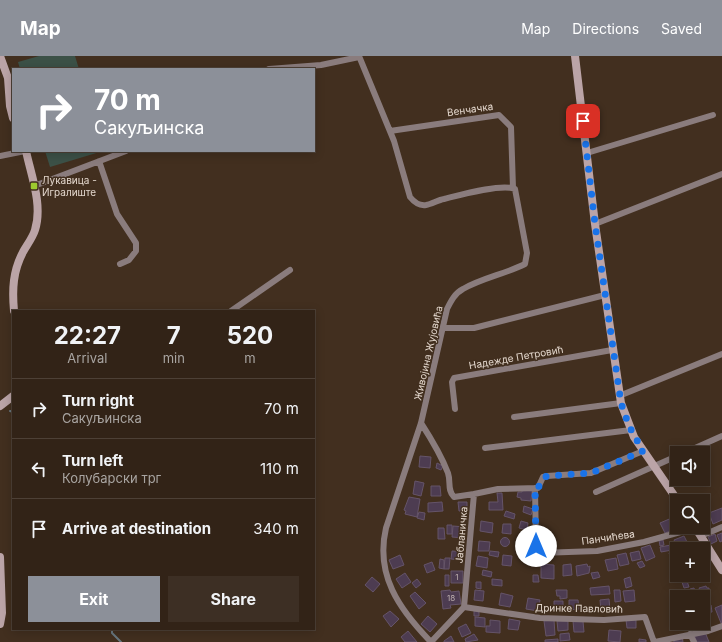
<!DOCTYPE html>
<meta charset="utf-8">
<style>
:root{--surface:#322317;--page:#3d2f24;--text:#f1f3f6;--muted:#a8a4a1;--line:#4d4036;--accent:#8c9099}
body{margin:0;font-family:Inter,sans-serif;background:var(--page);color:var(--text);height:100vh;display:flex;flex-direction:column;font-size:15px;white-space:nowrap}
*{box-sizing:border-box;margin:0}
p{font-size:13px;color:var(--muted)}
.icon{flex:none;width:22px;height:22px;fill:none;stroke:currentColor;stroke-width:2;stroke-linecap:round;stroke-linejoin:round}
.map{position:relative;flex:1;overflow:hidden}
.drawer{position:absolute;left:12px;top:254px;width:303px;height:320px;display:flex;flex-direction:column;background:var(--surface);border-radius:0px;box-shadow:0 2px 10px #0003,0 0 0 1px var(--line)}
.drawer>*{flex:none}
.guide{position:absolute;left:12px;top:12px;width:303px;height:84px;border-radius:0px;box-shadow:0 2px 10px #0003,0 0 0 1px var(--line);background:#8c9099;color:#fff;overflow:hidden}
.buttons{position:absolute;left:670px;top:390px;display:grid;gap:8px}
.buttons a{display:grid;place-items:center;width:40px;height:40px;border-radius:0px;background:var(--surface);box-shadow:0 2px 10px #0003,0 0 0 1px var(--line);font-size:20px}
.pin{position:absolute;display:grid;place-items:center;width:34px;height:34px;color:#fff;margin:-17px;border-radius:8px;box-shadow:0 2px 6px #0006}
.me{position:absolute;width:44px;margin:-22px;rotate:0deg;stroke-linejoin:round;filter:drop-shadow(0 0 3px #0008)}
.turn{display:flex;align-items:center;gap:14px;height:84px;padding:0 16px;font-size:18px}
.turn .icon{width:52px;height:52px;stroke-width:2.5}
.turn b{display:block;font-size:28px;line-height:34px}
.eta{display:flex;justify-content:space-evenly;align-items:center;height:68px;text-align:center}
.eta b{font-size:24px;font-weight:700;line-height:28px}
.action{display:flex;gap:8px;margin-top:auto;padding:8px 16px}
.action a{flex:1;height:46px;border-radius:0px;background:var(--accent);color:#fff;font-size:16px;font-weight:700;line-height:46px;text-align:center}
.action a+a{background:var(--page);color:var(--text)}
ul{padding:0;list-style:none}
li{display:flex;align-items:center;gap:12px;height:60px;padding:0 16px;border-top:1px solid var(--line)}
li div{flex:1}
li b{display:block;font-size:15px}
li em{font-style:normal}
header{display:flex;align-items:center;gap:24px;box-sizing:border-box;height:56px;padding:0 20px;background:var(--accent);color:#fff}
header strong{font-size:19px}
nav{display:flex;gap:22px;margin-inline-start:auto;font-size:14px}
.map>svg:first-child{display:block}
</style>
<header>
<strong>Map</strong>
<nav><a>Map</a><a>Directions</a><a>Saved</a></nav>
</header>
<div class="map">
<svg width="722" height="586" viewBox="0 0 722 586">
<rect width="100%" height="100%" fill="#422f1f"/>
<path fill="#3c5147" d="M39,0H75L79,13H20L18,6Z
M45,95H103L50,111Z"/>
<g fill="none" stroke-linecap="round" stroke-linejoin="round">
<path stroke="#68777f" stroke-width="2" d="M10,355L13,356
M112,573V577L121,586"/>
</g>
<path fill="#4d3c51" stroke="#655469" d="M420,400L431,401L430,412L419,411Z
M437,407L443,410L441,414L436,412Z
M415,425L424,427L421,440L413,438Z
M431,430H440L441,440H431Z
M522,434L532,435L531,445L521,444V442L517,441L518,436H522Z
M497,437H502L503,454H489V446H498Z
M409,441L420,443L417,461L405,458L406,455L404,454Z
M442,446L443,455L428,456V447Z
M458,446H467V455H459Z
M524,450L533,453L531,459L523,456Z
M722,452V464L713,468L709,457Z
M506,455L515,458L514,463L504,460Z
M419,456L425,457L424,464L417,462Z
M674,461L678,472L665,477L660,467Z
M481,465L493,467L492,477L480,475Z
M521,465L528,467L527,474L519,472Z
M503,468H511V478L502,477Z
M447,469H452V478H447Z
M453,470L465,471L464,482L452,481Z
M438,472H444L445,483H438Z
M722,477V485L720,486L717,479Z
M715,478L717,485L711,488L708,481Z
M527,479L535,480L534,490L526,489Z
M684,480L688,488L678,493L674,484Z
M500.5 486a4.5 4.5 0 1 1 9 0a4.5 4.5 0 1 1-9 0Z
M659,484H663L664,489L660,490Z
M479,485L490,486L489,495H478Z
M650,489L655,501L646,505L641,492Z
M671,489L672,494L661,496L660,491Z
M452,495L463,496L462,504L451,503Z
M490,495L499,496L498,501L489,499Z
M639,495L641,503L632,505L630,497Z
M677,495V503L672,505L669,497Z
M626,497L629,508L620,510L617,499Z
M400,499L404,509L393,513L389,504Z
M503,499L512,500L511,510L502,509Z
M478,500L488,502L487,512L476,510Z
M445,502H450L449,513H444Z
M616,502L618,513L608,515L605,504Z
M440,503L444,504V513L439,512Z
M642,505L645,510L640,512L637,507Z
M432,506L435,514L427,517L424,509Z
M541,508L554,509V523L541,522Z
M571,508L572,519L563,520V509Z
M587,508L588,511L590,510L589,517L577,520L576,510Z
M483,514L492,516L491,521L482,519Z
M451,515H463V527H451Z
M598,516L600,521L593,523L591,517Z
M405,517L411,526L402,532L396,523Z
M445,519H449V530H445Z
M533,519H538L539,526H533Z
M685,519L689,531L684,532L680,520Z
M372,521L380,528L373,536L365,529Z
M630,521L632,530L626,532L624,523Z
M417,523L421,528L416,532L412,527Z
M492,523L502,524V530L492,529Z
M476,526H481V533L476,532Z
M609,530L610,538L591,539L590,532Z
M706,530L707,532H709V539L703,541L699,532Z
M694,532L696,538L692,539L690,533Z
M450,534L451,536L459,535L461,548L450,549L451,552L443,553L441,535Z
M475,534L484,535L483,545L474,544Z
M556,534H567V542L560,543V540H557Z
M614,534H620L621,545L615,546Z
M634,534L635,545L625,546L623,535Z
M415,536L426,547L419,553L410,540Z
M501,537L513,540L510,551L499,549Z
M528,542L540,544L538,555L526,553Z
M609,543L610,554L601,555L600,544Z
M569,544H578L579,553L569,554Z
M554,545H563V551L554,552Z
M711,549L712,556L703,557V550Z
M722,549V567H721L715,552Z
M390,555L399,563L391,571L383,560Z
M474,555L479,556V560H474Z
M428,560L437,568L430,576L421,568Z
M475,561L485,562V571L475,570Z
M509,563L520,565L518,574L508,573Z
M490,564L500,565V577L486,576V570H490Z
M554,564L555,579L546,580L544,565Z
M626,564H636V572H627Z
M557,565H568V574L558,575Z
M573,565H583L584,576H574Z
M466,568L471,577L462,581L458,572Z
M609,574L621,575L620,586L608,585Z
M408,575L417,586H405L401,581Z
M705,576L709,586H697L694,579Z
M569,577L570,584L560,585V578Z
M474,578L478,584L466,586L465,583Z
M451,580L454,586H444V585Z
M682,580L683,586H674L673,582Z
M558,583V586H545V584Z
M639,583L646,584V586H639Z"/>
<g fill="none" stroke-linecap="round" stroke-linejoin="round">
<path stroke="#8a7c7d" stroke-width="6" d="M359,0L394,85L410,141C414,146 419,150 426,149C432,148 438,144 444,143C460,139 502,127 515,133L527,197L525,208C505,218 482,222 463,233C455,237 451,245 447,253L421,367L386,472C375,519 399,553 431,586
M269,13L321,9L359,1
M390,75L499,59L511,71L513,132
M587,97L713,59
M0,100L25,95
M99,105L117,158L136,187V195L129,204L120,208
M34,130L126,95
M595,168L722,118
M231,255L290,214
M443,272H474L605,239
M619,340L722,298
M455,353L452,326L454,322L612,294
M514,361L621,347
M421,367C432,384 441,399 448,417C451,426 447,434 454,441L474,438L464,551
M485,392L631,374
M684,397L722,380
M535,432L536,490V494L540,497L597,495L644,486L695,472
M596,436L677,400
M474,438L498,433L538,432L543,421L547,420L591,417L643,395
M701,480L722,471
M690,578L694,586
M431,586L464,551L540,562L604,564L645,561L654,586
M655,586L708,575L722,570"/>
<path stroke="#bba4a7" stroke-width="8" d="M0,0L8,22L10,50L13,62
M575,0L595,168L621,347L634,381L678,445
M14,255C12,233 13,215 23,196C27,189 33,181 35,174C43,149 31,119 26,95
M0,350L13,340
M695,471L722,514
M0,501L2,557L0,568"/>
</g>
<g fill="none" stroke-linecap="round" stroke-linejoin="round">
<path stroke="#1a73e8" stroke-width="7" stroke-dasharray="0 12.6" d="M536,490L535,432H538L543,422L547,420L591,417L643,395L629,370L621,347L595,168L583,65"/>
</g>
<rect fill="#9dca2f" stroke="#422f1f" stroke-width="1.5" x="30" y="126" width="8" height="8" rx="2"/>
<g text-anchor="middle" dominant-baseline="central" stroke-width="3" stroke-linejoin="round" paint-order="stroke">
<g font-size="8" fill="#beb0ae">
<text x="457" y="521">1</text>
<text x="451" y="542">18</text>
</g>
<g font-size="10" fill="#e3d7cd" stroke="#422f1f">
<text transform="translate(470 53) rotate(-8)">Венчачка</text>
<text transform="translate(428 297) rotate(-77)">Живојина Жујовића</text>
<text transform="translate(516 301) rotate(-10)">Надежде Петровић</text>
<text transform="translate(461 479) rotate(-85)">Јабланичка</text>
<text transform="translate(608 481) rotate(-8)">Панчићева</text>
<text transform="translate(579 552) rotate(1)">Дринке Павловић</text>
</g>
<g font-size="10" fill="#e3d7cd" stroke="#422f1f" text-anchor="start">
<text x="42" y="124">Лукавица -<tspan x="42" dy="12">Игралиште</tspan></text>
</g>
</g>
</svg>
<div class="buttons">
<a><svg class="icon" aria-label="sound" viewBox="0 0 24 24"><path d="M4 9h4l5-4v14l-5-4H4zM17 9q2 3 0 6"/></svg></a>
<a><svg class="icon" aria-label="search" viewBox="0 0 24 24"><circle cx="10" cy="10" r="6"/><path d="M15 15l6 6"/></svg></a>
<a>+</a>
<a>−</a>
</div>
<div class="pin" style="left:583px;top:65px;background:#d93025"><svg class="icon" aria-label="arrive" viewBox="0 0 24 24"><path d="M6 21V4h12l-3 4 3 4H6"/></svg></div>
<svg class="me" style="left:536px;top:490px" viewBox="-20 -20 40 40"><circle r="19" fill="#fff"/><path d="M0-13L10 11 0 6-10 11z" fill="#1a73e8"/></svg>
<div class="guide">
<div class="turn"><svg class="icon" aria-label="right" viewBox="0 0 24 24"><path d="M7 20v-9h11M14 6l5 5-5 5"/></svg><div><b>70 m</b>Сакуљинска</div></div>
</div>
<section class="drawer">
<div class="eta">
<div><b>22:27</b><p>Arrival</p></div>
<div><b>7</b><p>min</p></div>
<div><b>520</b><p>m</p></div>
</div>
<ul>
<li><svg class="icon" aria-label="right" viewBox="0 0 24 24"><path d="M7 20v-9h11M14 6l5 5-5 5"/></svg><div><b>Turn right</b><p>Сакуљинска</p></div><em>70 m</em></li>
<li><svg class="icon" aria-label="left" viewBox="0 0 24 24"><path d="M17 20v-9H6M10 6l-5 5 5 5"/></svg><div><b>Turn left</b><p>Колубарски трг</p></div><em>110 m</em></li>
<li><svg class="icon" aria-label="arrive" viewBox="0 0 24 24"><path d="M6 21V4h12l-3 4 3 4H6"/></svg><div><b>Arrive at destination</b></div><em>340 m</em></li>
</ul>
<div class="action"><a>Exit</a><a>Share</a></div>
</section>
</div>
